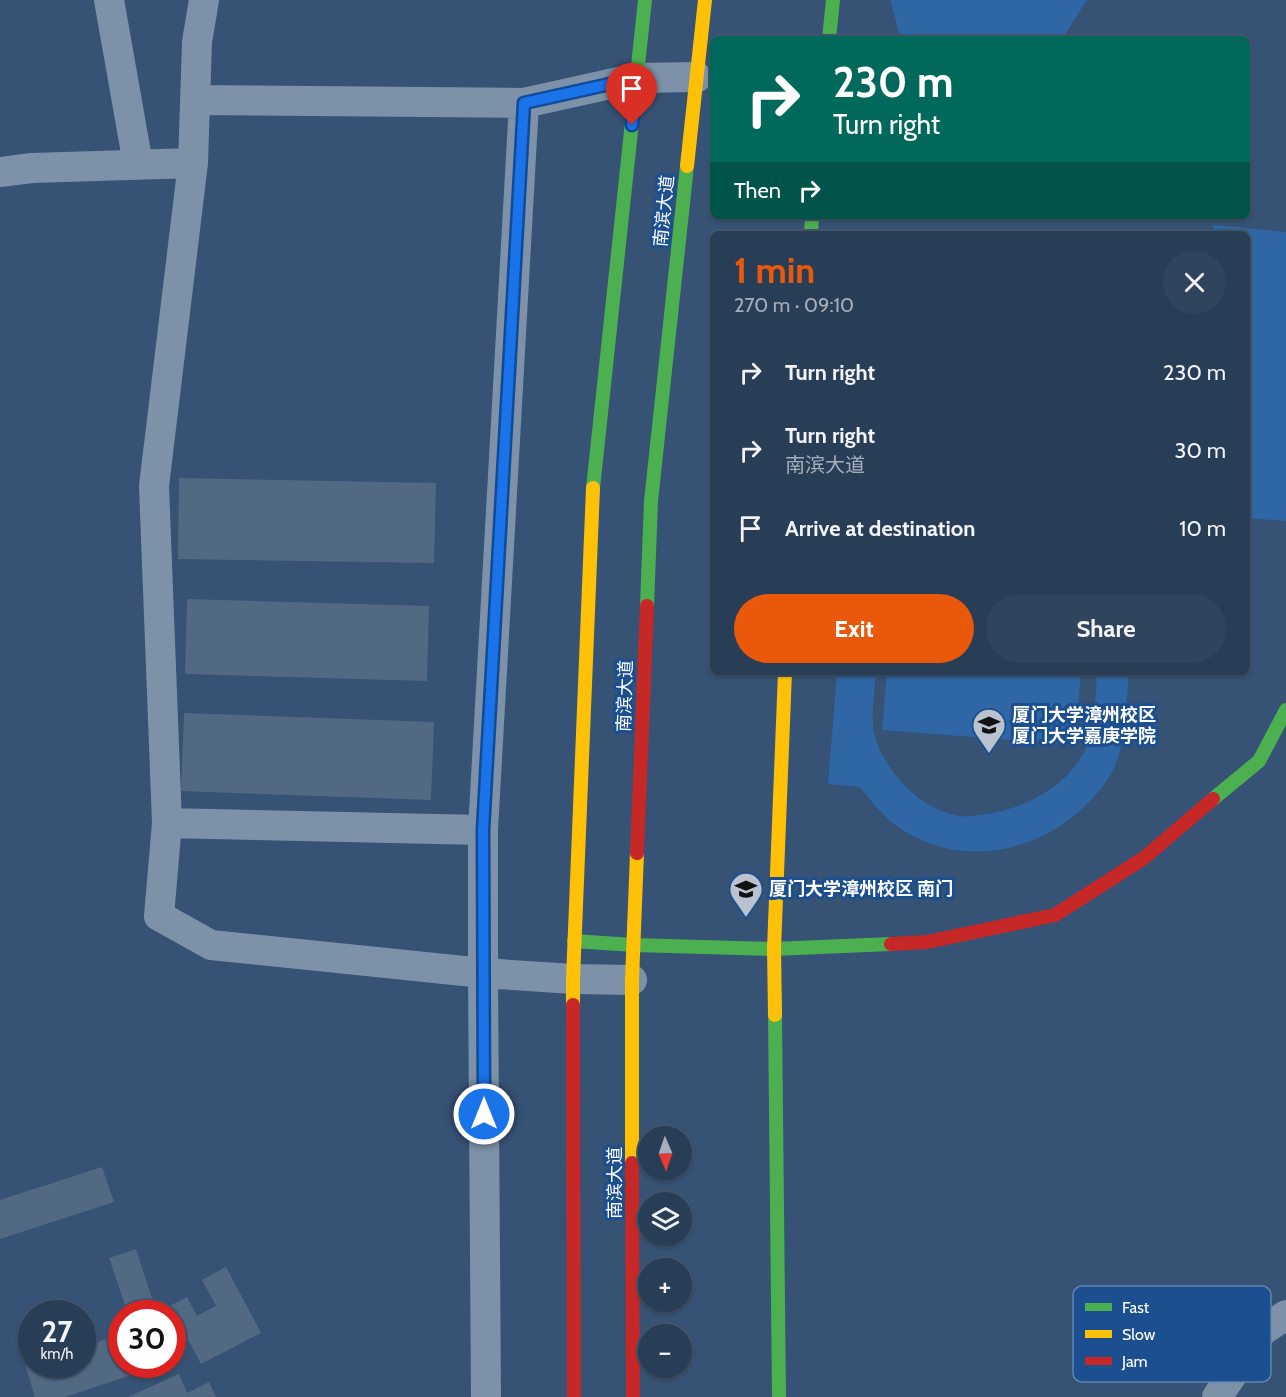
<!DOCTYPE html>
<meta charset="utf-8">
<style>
:root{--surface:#283e57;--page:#30455d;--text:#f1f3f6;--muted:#a5aeba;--line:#44576d;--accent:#ea580c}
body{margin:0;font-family:Cabin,"Noto Sans SC",sans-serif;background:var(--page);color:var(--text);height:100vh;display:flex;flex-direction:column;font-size:22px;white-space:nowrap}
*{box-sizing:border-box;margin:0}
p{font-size:20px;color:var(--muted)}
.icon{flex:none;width:33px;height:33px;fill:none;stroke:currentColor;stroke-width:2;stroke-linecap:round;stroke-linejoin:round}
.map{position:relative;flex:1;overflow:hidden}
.details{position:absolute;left:710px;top:231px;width:540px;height:444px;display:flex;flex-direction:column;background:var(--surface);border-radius:9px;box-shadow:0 2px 4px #0004,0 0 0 2px var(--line)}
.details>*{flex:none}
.banner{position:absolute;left:710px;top:36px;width:540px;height:183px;border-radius:9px;box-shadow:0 2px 4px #0004,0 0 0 2px var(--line);background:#00695c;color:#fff;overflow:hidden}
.needle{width:39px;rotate:178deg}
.buttons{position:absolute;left:638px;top:1126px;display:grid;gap:12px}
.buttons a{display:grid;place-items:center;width:54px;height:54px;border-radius:50%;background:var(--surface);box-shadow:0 2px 4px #0004,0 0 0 2px var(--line);font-size:30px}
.speed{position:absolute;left:18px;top:1300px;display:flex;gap:12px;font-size:30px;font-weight:700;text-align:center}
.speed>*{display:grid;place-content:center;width:78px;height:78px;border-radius:50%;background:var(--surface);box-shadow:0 2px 4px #0004,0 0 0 2px var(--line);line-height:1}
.speed small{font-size:15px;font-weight:400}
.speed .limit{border:9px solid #d22;background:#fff;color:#111}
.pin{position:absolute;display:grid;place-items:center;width:51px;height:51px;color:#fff;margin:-62px -26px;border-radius:50% 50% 50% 0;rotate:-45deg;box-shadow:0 0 6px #0007}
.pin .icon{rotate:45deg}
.me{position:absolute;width:66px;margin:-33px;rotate:0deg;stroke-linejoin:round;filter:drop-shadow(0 0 4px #0008)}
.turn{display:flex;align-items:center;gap:21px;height:126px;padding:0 24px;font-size:27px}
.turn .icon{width:78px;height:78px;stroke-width:2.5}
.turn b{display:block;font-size:42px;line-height:51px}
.then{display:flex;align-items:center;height:57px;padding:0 24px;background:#0003;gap:12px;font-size:22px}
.round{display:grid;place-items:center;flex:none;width:63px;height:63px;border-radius:32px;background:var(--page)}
.summary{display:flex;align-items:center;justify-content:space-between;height:102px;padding:0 24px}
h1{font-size:36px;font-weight:800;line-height:45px;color:var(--accent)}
.cta{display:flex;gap:12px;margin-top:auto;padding:12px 24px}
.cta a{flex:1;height:69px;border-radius:36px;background:var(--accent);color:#fff;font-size:24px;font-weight:800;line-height:69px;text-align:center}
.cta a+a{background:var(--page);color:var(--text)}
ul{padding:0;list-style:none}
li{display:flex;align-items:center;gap:18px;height:78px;padding:0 24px}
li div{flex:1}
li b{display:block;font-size:22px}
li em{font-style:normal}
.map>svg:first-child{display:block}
</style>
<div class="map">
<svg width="1286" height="1397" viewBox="0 0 1286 1397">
<rect width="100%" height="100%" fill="#365274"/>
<path fill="#2f66a5" d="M890,0H1087L1062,39H901Z
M1214,225L1286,232V521L1247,518L1246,234H1213Z
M837,672H876C875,693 869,720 876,740C887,774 923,811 960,816C966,817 972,816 978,815C1019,812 1068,788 1086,748C1096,725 1095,697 1097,672H1129C1126,702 1127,743 1113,770C1106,784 1095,796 1085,806C1035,854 961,868 901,829C884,818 873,803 860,787L828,784Z
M887,672H1081L1075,745L882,730Z"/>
<path fill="#526984" d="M179,478L436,483L434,563L178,559Z
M187,599L429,606L427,681L185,674Z
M184,713L434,722L431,800L181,791Z
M102,1167L114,1202L0,1239V1200Z
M136,1249L157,1314H128L109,1258Z
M226,1267L261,1333L201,1364L170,1306L187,1297L197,1316L216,1306L202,1280Z
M122,1334V1365H162L65,1397H35L25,1365L32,1363V1365H82V1347Z
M179,1374L187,1393L209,1382L216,1397H128Z"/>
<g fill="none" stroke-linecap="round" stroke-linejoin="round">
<path stroke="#7d92a8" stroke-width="30" d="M109,0L138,164
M204,0L197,42L193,163L154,486L167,823L483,830V973L573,979L632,980
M195,100L524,103
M0,172L32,168L193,163
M167,823L159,916L211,945L483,973L486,1397
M483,830L524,103L637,78L697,77
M1217,1397L1262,1331L1286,1315"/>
<path stroke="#4caf50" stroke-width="14" d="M829,39L833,0
M811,234L812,216
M593,488L645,0
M647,606L651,501L687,166
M1213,799L1259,761L1286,710
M574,941L633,945L774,949L891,944
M775,1015L779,1397"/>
<path stroke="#ffc107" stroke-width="14" d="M687,166L705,0
M573,1005V979L593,488
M775,1015L774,949L785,672
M632,1163V980L637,853"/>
<path stroke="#c62828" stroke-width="14" d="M637,853L647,606
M891,944L927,942L1055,915L1144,858L1213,799
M573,1005L574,1397
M632,1163L633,1397"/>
</g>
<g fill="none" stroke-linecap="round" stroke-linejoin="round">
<defs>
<path id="route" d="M484,1114L483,830L524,103L637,78L632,125"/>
</defs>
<use href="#route" stroke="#114b97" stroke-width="15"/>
<use href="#route" stroke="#1a73e8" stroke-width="10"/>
</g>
<defs>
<symbol id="university-pin" viewBox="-11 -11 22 30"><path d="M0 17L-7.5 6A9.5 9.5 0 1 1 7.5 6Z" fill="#b9c2ce" stroke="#1b4f8f"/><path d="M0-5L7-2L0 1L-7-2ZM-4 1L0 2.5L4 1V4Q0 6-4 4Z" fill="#111"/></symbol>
</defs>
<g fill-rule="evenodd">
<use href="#university-pin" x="970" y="706" width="38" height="52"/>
<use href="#university-pin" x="727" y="870" width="38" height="52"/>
</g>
<g text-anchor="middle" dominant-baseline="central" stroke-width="6" stroke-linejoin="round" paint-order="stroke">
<g font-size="18" fill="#fff" stroke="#1b4f8f">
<text transform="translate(664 211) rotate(-84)">南滨大道</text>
<text transform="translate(625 696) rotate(-88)">南滨大道</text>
<text transform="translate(615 1183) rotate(-90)">南滨大道</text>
</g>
<g font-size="18" font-weight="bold" fill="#fff" stroke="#1b4f8f" text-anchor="start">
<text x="1012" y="715">厦门大学漳州校区<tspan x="1012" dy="21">厦门大学嘉庚学院</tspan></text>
<text x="769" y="889">厦门大学漳州校区 南门</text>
</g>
</g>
<rect x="1073" y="1286" width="198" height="96" rx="9" fill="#1b4f8f" stroke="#5f84b1" stroke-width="1.5"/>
<rect x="1085" y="1303" width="27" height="8" fill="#4caf50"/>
<rect x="1085" y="1330" width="27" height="8" fill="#ffc107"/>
<rect x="1085" y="1357" width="27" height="8" fill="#c62828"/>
<g font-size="16" fill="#fff">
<text x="1122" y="1313">Fast</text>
<text x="1122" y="1340">Slow</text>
<text x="1122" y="1367">Jam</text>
</g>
</svg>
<div class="buttons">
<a><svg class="needle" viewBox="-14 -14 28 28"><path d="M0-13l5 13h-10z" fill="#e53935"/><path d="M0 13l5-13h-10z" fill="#a5aeba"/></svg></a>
<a><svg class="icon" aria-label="layers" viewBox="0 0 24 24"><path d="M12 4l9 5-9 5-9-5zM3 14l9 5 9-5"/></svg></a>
<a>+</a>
<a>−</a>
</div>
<div class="speed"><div>27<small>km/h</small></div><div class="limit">30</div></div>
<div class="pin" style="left:632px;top:125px;background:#d93025"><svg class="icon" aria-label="arrive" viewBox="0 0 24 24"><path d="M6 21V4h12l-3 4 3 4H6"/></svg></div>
<svg class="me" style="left:484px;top:1114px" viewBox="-20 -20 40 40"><circle r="17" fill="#1a73e8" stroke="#fff" stroke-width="3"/><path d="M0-11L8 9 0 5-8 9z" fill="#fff"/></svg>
<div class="banner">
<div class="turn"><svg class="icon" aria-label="right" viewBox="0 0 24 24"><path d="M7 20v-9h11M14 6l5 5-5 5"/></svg><div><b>230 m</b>Turn right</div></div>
<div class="then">Then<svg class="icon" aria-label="right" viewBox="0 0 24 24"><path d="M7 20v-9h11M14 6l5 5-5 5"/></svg></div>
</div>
<section class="details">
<div class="summary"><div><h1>1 min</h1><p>270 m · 09:10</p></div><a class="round"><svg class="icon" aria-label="close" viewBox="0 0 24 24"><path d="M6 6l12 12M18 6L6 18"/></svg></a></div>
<ul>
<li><svg class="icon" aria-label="right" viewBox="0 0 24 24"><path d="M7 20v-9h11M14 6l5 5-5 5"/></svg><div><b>Turn right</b></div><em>230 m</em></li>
<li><svg class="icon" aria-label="right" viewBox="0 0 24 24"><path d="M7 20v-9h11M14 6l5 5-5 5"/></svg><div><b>Turn right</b><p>南滨大道</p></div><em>30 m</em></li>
<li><svg class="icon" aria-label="arrive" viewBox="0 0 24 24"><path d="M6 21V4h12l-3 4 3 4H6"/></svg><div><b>Arrive at destination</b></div><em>10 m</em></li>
</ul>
<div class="cta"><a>Exit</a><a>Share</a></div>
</section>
</div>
